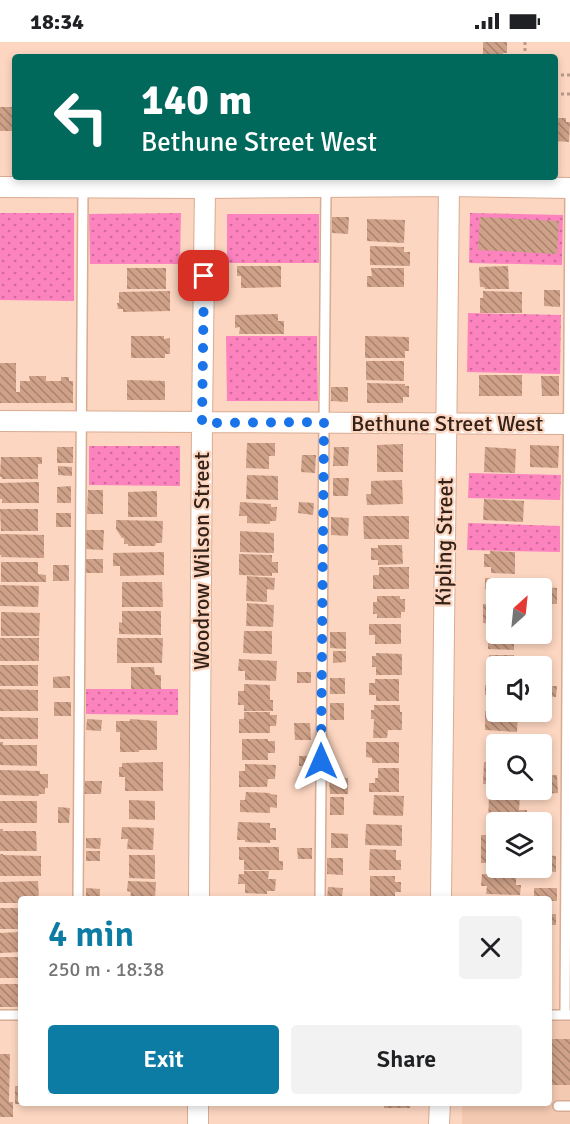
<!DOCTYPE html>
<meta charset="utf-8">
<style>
:root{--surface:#fff;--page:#f2f2f2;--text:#202124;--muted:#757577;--accent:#0c7ca5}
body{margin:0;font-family:Signika,sans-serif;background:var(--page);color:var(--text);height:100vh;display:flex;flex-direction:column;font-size:22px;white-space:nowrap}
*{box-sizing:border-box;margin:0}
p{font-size:20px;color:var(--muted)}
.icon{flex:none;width:33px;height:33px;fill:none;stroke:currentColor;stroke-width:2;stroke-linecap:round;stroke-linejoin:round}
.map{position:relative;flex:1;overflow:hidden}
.panel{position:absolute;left:18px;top:854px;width:534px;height:210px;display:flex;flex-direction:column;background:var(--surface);border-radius:6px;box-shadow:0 3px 9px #0003}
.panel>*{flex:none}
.hud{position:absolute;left:12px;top:12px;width:546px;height:126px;border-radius:6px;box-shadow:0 3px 9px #0003;background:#00695c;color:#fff;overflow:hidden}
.needle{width:39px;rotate:27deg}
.tools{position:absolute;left:486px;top:536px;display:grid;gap:12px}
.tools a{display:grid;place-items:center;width:66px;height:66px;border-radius:6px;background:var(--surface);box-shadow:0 3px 9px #0003;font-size:30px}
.pin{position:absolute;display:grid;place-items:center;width:51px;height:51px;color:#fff;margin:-26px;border-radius:12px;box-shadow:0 3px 9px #0006}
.me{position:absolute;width:66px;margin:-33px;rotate:0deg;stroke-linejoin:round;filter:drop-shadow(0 0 4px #0008)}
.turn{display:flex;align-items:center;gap:21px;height:126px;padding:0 30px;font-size:27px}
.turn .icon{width:78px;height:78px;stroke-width:2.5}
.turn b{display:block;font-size:42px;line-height:51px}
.round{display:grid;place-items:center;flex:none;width:63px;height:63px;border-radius:6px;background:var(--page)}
.head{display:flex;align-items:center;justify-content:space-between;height:102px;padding:0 30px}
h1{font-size:36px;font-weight:600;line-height:45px;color:var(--accent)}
.primary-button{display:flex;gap:12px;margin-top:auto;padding:12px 30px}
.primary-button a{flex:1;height:69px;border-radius:6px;background:var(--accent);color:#fff;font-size:24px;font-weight:600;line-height:69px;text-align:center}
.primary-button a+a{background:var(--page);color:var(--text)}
.status{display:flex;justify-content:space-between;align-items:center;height:42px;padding:0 30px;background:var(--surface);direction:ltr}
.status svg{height:16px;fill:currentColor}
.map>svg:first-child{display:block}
</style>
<div class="status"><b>18:34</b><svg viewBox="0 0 49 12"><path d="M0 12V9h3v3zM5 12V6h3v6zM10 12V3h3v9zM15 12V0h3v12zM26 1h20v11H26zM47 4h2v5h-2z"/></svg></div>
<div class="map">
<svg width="570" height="1082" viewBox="0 0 570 1082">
<defs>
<pattern id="grass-dots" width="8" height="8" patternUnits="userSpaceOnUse" patternTransform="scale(1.5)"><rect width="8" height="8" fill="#fd83bf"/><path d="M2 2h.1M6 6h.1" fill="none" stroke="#ce6b9a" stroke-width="1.8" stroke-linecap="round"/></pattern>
<pattern id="building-back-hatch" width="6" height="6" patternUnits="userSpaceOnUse" patternTransform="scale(1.5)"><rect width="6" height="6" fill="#cea188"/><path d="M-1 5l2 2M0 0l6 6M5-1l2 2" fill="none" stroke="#a8836e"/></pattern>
</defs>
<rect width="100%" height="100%" fill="#fcd6c1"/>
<path fill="#f4c9b1" d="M549,977L570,978V1082H462V1061L549,1060Z"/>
<path fill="url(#grass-dots)" d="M0,171H74V259L0,258Z
M181,171L180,222H90L89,172Z
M470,171L563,173L562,223L469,221Z
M227,172H319V221H227Z
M468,271L561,273L560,332L467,330Z
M226,294H317L318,359H227Z
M89,404H180V444L89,443Z
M469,431L561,433L560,458L468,456Z
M468,481L560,484V510L467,508Z
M86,647H178V673L86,672Z"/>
<path fill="url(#building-back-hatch)" d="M483,0H507V11H503L502,15H483Z
M0,65H15V89H0Z
M555,76H566V80H570L569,100L555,99Z
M332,175H349L348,192L332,191Z
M480,175L559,179L557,212L478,208Z
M367,177L405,178L404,201L367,199Z
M370,204L404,205V210H410V224L370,223Z
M237,224H281V245L241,246V234H237Z
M508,224L509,247H485L484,245H480L479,225Z
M127,226H166V247H127Z
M371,226H404V245H367V234H372Z
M544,248H560V265L544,264Z
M170,249V269L123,270V267H118L117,261H119V250Z
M483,249L522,250V271H480V256H483Z
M278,272V279H284V292H239L240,285L235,286V273Z
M131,294H164V297L170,296V312H165V316H131Z
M365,294L409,295V309H405V316H365Z
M366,319H404V339L366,338Z
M0,321H16V350H20V339H30L29,334H46V339H61V335H69V339H73V361H0Z
M479,333H522V354H479Z
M541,334H559V354H542Z
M127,338L165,339V358H127Z
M367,341L405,342V344H409V355H403V361H367Z
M331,345H348V360L331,359Z
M247,401H275V414H269V427L246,426Z
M403,402V430H377V403Z
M530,403L559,404L558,426L530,425Z
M57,405H73V421H57Z
M334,405H349L348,424H333Z
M485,405L516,407L515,431L484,430Z
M302,413H316L315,431L301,430Z
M1,415H42V422H38V437H2V435H0Z
M58,424L72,425V434L58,433Z
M247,433L278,434V458L246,457Z
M333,436H349L348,454H333Z
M402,438L403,462L367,463L366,452H371V439Z
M39,440V461H2V457H0V441Z
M71,444V461H57V445Z
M88,448H103V472H87Z
M157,449V475H128V450Z
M484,457L524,459L523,480L483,478Z
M240,460L271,462V465H277L276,479H270V482L247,481V474H239Z
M299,460L314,461L313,473L298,471Z
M0,467H38V489H1Z
M56,471H71V485H56Z
M363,474H409V497H364Z
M331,475L349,476L348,494L331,493Z
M116,478L163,479L162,501H156L155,504H128V502H124V496H122L116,487Z
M85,488H104L103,508L85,507Z
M240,489L274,491V511L240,510Z
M0,492L44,493V516L1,515L2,513H0Z
M378,503H402L403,522L378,523V518H371V506H378Z
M490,509L515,510V532L491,531V525H484V512H490Z
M164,510V533L120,534V524H113V511Z
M239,512L272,513V520H278V531H272V534L239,533Z
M86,517H103V531H86Z
M1,520H38V532L46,533V540H1Z
M53,523H69V539H53Z
M379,525H409V547H373V533H379Z
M247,534L275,536L274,548L267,547V560L246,559Z
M485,536L515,537V546H496V558H491V548L485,547Z
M122,540H162L163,565H122Z
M0,543L39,544L38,565L0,564Z
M542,545L557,546V562L542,561Z
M377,554H400V557H405V570H401V576H377V572H373V560H377Z
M247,561L274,563L273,585L246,584Z
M483,562H496V582L483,581Z
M122,569H161V593L119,592V580L122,581Z
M1,570L40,571L39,594H1Z
M369,582H401V602H375V593H369Z
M488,587H496V591H521V602H514V608L488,607Z
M244,589H272V612L243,611Z
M330,590H346V607L330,606Z
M0,596H39V619H0Z
M117,596H163L162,621H117Z
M333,609H346V620L333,621Z
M376,611L402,612V633H376V625H372V614H376Z
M489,613H514V624H496V637H489Z
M239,617L277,619L276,639L245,638V629H238Z
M0,623H38V644H0Z
M131,625H154L155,633H161V647H131Z
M297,630H311V641H297Z
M70,634V646H53V635Z
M330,636H345V652H330Z
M375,637H399V659H376V653H369V641H375Z
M244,642L270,643V658H273V669H244V663H238V649H244Z
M485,643H496V664H491L492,653H485Z
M542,644H557L556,655L542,654Z
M0,647L38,648V669H0Z
M54,660H71V674H54Z
M330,661H344V678H330Z
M374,663H400V670H402V688H388L387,696H373L374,677H371V668H374Z
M494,665H496V669H518L517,690L485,688V669H490Z
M244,670H270V673H277L276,684H270V691H239V677H244Z
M0,675L38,676V697H0Z
M87,677L102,678L101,689L86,688Z
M130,677L157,679V708H139V710H120V690H116V679H130Z
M294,681H310L311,698H295Z
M491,693L516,694V702H496V715H490Z
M242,697H268V699H275V711H268V718H242Z
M0,700H3V703H37V724L0,723Z
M366,700H399V721H372V716L366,715Z
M299,714H314V724H299Z
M163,720V749H125V735H119V725H122V721Z
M484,720L496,721V743L483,742Z
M245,722L276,723L275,737H268L267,745H239V729H245Z
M378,726H399V750H369V741H375V736H378Z
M0,728L40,729V732H48V746H45V752H39V754L0,753Z
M557,733L558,751L542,752V734Z
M348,736V752H330L329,737Z
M84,739H102L101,752H84Z
M246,750L270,751V752L277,753V766L270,765V771L240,770V758H245Z
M374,753L404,754L403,774L373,773Z
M489,754L520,755L519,768H527V780L488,779Z
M330,755H344V773H330Z
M129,758L155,759V778L129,777Z
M0,759H37V781H0Z
M58,765L70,766L69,781H58Z
M238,780L270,781V786H276V798H270V801L245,800V798H237Z
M366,782L402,783V804L365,803Z
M122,785L154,786L153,808L127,807L128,797H121Z
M0,787H3V789H36L37,809H0Z
M331,791L348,792V806H331Z
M481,793H496V821H481Z
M86,796H101L100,807L86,806Z
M239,805H279V819H283V828H244V818H239Z
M297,806H312V817H298Z
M370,807L396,808V818H401V828H369Z
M86,809H100V819H86Z
M0,812H3V813L41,814V834H0Z
M129,813H155V837L129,836Z
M542,813L556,814V830L539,829V825H542Z
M327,816H343V833L327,832Z
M244,829H269L268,837H276L275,849H267V852L245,851V842H238L239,832H244Z
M482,832L510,833V836H516V843H521L520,853L486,852L487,844H481Z
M370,834H395V840H401V850H395V855H370Z
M38,839L39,856H21V861H0V840Z
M128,839L156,840L155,856H130L131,850L127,849Z
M328,845L343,846L342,856H327Z
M86,846L100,847V856H86Z
M534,846H557V859H549V856H534Z
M0,866H21V887H0Z
M549,872H556V883H549Z
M21,890V910L0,911V891Z
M0,915H21V936H0Z
M0,942H21V965H0Z
M549,997H570V1043H549Z
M0,1012H10L9,1060H13V1075H0Z
M19,1020H21V1062H15V1044H18Z
M289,1060H301V1064H289Z
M384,1060H410V1066H384Z"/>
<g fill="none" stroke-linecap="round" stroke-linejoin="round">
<defs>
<path id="service" d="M78,856L83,145
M320,856L326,145
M0,973H21
M549,973H570
M565,973L570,146
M558,1064H570"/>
<path id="minor" d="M0,145L205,146L449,144L570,146
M0,379L570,382
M199,856L202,381L205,146
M441,856L449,144
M198,1082V1060
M439,1082L440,1060"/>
</defs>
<use href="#service" stroke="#d9ab92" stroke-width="12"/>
<use href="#minor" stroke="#d9ab92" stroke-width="22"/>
<path stroke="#b89988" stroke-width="3" stroke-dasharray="3 3" stroke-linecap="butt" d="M525,15V0
M555,33H570
M555,52H570"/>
<use href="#service" stroke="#fff" stroke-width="9"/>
<use href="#minor" stroke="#fff" stroke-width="20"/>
</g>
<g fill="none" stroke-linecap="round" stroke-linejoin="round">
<path stroke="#1a73e8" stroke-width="10" stroke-dasharray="0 18" d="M204,234L202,381L324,380L321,719"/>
</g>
<g text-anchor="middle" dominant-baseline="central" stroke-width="4.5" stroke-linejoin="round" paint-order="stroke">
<g font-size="22" fill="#342218" stroke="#fcd6c1">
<text x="447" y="381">Bethune Street West</text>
<text transform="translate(444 500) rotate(-89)">Kipling Street</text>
<text transform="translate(201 519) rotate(-90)">Woodrow Wilson Street</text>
</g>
</g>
</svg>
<div class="tools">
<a><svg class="needle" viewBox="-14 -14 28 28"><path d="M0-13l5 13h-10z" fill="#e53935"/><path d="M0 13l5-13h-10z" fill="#757577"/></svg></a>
<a><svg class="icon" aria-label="sound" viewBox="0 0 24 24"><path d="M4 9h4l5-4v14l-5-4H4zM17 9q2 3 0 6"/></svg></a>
<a><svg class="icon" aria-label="search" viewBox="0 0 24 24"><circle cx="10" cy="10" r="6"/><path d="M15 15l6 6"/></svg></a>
<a><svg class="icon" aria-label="layers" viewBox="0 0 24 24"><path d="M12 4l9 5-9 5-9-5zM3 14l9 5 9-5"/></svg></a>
</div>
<div class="pin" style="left:204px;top:234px;background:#d93025"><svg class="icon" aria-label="arrive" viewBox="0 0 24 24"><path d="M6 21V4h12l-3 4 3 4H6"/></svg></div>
<svg class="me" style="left:321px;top:719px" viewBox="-20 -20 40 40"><path d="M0-17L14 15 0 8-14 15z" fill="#1a73e8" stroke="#fff" stroke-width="4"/></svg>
<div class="hud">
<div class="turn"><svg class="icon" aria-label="left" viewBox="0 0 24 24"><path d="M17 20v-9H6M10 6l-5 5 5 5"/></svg><div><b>140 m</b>Bethune Street West</div></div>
</div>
<section class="panel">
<div class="head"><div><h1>4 min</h1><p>250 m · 18:38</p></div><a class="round"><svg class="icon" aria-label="close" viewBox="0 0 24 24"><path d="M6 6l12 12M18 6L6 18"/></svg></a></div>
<div class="primary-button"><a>Exit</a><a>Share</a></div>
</section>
</div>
